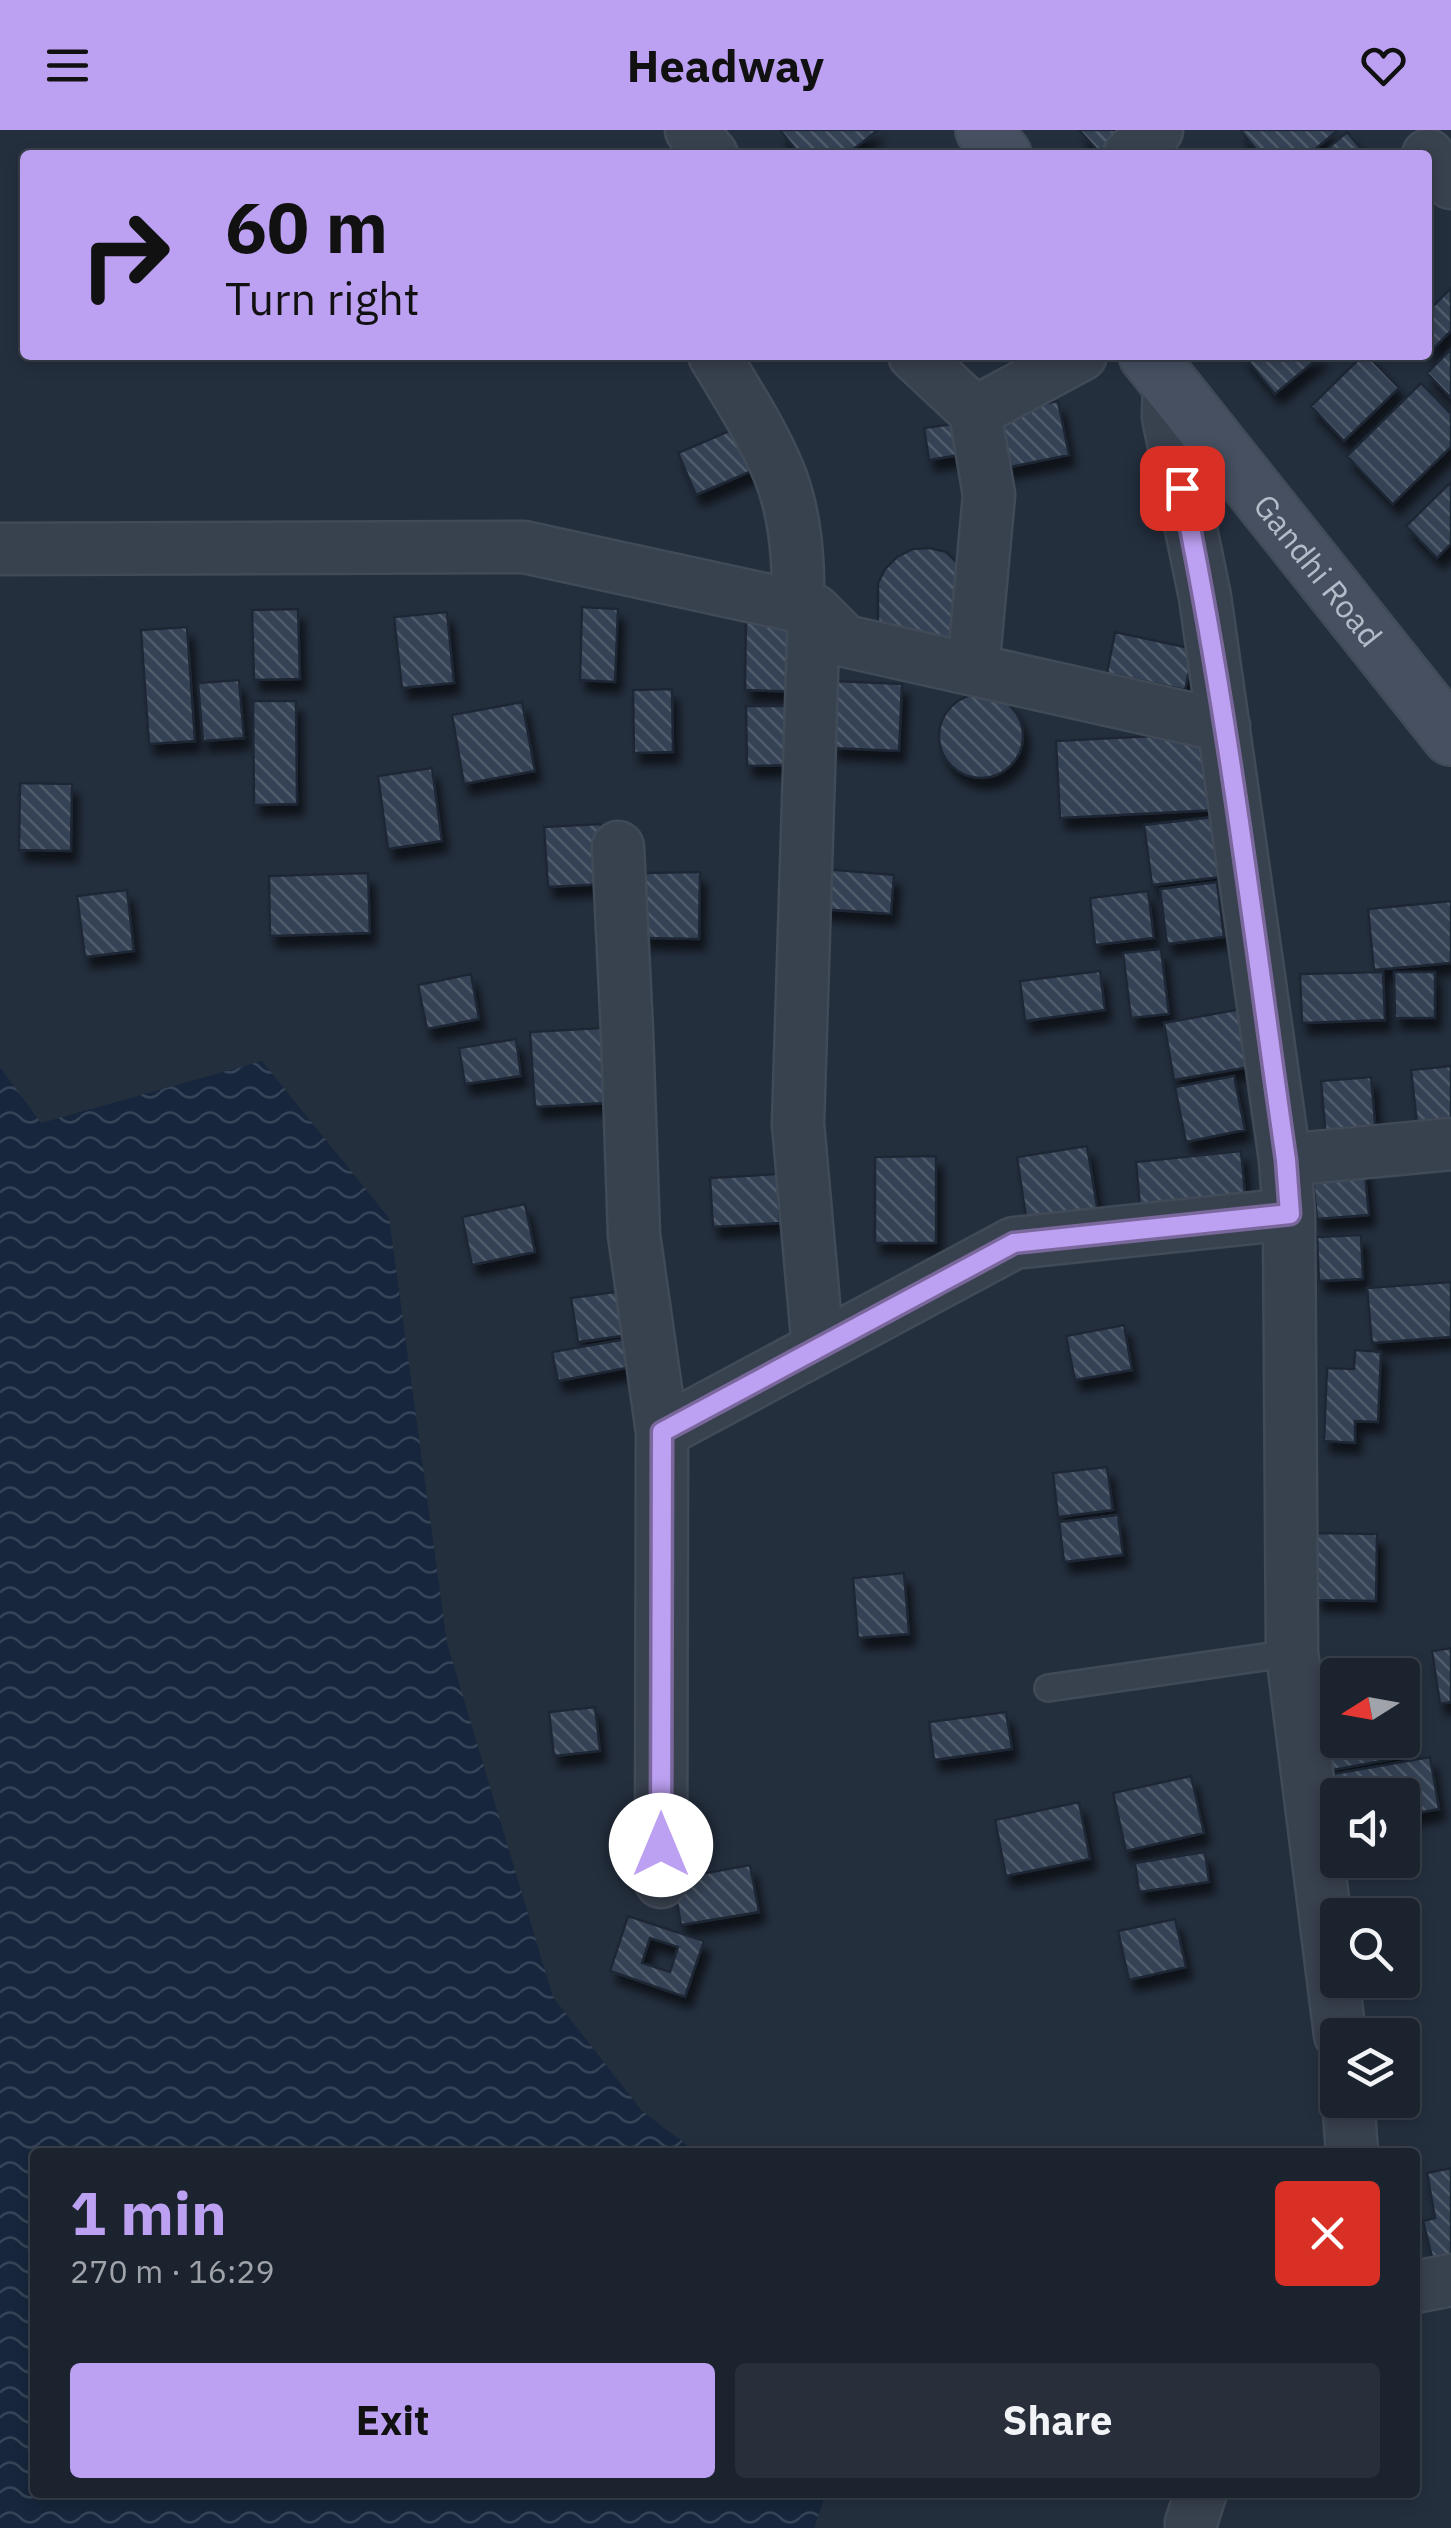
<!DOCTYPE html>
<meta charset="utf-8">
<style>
:root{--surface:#1b232e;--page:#282f3a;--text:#f1f3f6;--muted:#a0a4aa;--line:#39404a;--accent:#bca0f2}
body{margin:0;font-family:"IBM Plex Sans",sans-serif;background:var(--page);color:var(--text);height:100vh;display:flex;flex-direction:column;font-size:38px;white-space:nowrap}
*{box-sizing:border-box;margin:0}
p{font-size:32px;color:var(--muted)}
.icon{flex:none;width:55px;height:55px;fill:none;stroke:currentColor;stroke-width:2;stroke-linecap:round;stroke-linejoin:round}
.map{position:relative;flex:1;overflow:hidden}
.details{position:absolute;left:30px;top:2018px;width:1390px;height:350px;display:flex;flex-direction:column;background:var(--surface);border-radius:10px;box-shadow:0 5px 15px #0003,0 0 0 2px var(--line)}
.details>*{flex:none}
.banner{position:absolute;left:20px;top:20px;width:1412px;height:210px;border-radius:10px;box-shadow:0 5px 15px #0003,0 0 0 2px var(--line);background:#bca0f2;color:#111;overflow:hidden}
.needle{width:65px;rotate:259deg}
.tools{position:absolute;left:1320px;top:1528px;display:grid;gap:20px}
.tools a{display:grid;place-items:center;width:100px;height:100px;border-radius:10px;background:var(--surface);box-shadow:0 5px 15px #0003,0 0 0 2px var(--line);font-size:50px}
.pin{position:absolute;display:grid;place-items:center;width:85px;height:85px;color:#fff;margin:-42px;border-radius:20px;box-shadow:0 5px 15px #0006}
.me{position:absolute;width:110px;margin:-55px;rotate:0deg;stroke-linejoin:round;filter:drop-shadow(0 0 8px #0008)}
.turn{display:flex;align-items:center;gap:35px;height:210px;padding:0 40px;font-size:45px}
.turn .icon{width:130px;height:130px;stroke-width:2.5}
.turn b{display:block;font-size:70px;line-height:85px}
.round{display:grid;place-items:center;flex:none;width:105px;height:105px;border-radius:10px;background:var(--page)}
.headline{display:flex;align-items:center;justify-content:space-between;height:170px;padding:0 40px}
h1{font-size:60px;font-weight:700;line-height:75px;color:var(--accent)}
.button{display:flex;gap:20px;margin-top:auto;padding:20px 40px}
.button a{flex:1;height:115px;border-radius:10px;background:var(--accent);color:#111;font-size:40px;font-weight:700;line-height:115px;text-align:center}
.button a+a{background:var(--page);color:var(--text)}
header{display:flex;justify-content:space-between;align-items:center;height:130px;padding:0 40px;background:var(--accent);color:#111;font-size:45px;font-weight:700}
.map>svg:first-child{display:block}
</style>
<header><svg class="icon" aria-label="menu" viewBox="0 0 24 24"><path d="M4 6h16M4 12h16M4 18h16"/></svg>Headway<svg class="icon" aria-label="heart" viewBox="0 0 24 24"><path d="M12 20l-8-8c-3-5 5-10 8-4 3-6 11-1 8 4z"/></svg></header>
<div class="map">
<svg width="1451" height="2398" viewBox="0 0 1451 2398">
<defs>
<pattern id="water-waves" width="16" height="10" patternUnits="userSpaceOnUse" patternTransform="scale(2.5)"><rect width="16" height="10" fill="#17263c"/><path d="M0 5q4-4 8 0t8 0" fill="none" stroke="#364457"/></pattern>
<pattern id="building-back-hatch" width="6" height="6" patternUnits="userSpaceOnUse" patternTransform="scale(2.5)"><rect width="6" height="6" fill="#364354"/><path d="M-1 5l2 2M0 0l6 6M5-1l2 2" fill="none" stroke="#515c6b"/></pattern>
<filter id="shadow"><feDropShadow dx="6" dy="11" stdDeviation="5" flood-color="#0009"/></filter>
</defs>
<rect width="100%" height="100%" fill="#242f3e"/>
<path fill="url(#water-waves)" d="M262,931L389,1088L447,1513L553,1867L642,1981L696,2022H35V2362L826,2363L814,2398H0V937L41,993Z"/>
<path fill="url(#building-back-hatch)" stroke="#1f2835" stroke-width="2.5" fill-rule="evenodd" filter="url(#shadow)" d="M780,0H878L846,25H800Z
M1079,0H1123L1099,22Z
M1240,0H1336L1337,1L1308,25H1261Z
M1347,2L1366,25H1320Z
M1451,158V201L1428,224V181Z
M1451,219V268L1427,243Z
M1243,225H1322L1275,264Z
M1363,225H1367L1399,258L1344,311L1311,276Z
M1421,253L1451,284V317L1393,374L1347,326Z
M1058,271L1069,325L1005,338L994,285Z
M960,293L965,324L929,330L924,298Z
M736,298L754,340L696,365L678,323Z
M1451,352V414L1437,428L1406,396Z
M930,418L946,422L971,446L956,508L942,516L898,509L878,493V453L885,439L897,427L913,419Z
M582,477L618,479L615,552L580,550Z
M298,479L300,549L254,550L252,480Z
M447,482L454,553L402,558L394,487Z
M746,483L802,484L801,562L745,560Z
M187,497L195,611L149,614L141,500Z
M1115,502L1194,519L1185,560L1107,543Z
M239,550L244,608L203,611L198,553Z
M834,551L902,554L899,621L832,618Z
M672,559L673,622L634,623L633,560Z
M939 606a42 42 0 1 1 84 0a42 42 0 1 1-84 0Z
M253,571H296L297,674L254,675Z
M522,572L535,641L464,654L452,585Z
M746,576H794L796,635L747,636Z
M1213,603L1217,680L1060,688L1056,611Z
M432,638L442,711L388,719L378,646Z
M20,653L72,654L71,721L19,720Z
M1214,687L1221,747L1152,755L1144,695Z
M601,694L605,754L548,757L544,697Z
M824,739L894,745L891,784L821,779Z
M700,742L699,809L642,808L643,743Z
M368,743L370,803L270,806L269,746Z
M1217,752L1224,807L1167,814L1160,759Z
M127,760L134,821L85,827L77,766Z
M1148,761L1154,808L1095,815L1090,768Z
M1451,771V833L1374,840L1368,779Z
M1161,819L1169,884L1131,888L1123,823Z
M1100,841L1105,880L1025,891L1020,851Z
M1383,842L1385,890L1302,893L1300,844Z
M1394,842H1435V888H1395Z
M471,844L479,889L427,899L418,855Z
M1252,877L1262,935L1174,950L1164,893Z
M601,898L605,973L535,977L530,902Z
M516,909L521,946L465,954L459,918Z
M1451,936V999L1418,1002L1411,940Z
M1234,946L1245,1000L1186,1012L1175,957Z
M1371,947L1376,1004L1326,1008L1321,951Z
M1087,1016L1098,1083L1027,1094L1017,1027Z
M1241,1021L1246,1075L1141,1086L1136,1032Z
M936,1026V1113H875V1027Z
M1364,1035L1369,1085L1317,1089L1312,1039Z
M777,1044L780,1093L713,1097L710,1048Z
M525,1074L535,1122L472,1135L462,1087Z
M1361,1105L1363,1149L1319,1151L1317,1107Z
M1451,1152V1207L1372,1213L1367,1158Z
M622,1161L629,1205L578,1212L571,1168Z
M1124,1195L1132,1240L1075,1250L1066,1206Z
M632,1208L637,1236L558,1251L552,1222Z
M1355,1220L1381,1222L1378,1292L1355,1291V1313L1324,1311L1327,1238L1354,1239Z
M1107,1337L1113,1380L1058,1387L1053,1343Z
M1118,1385L1123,1425L1064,1432L1059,1392Z
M1316,1403L1377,1404L1376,1471L1316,1470Z
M904,1443L909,1504L858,1508L853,1448Z
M1451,1518V1572L1440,1574L1432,1521Z
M595,1577L600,1621L554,1626L549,1582Z
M1338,1580V1610H1402V1588L1409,1626L1327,1641L1317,1584Z
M1006,1582L1012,1619L934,1630L929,1592Z
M1430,1627L1439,1679L1402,1686V1665H1338V1697L1328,1645Z
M1191,1646L1204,1703L1126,1721L1113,1663Z
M1079,1672L1090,1729L1006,1746L995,1690Z
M1205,1722L1209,1752L1139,1762L1135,1733Z
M750,1735L759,1782L681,1795L673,1749Z
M628,1786L704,1811L685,1867L610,1841ZM650,1808L678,1817L670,1842L642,1833Z
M1175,1789L1186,1837L1129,1850L1118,1801Z
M1451,2038V2137L1435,2139L1423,2091L1435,2088L1427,2043Z"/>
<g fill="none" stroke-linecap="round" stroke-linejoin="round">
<defs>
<path id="lane" d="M1048,1558L1292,1523"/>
<path id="street" d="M691,0L712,25
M1129,25L1157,0
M1428,25L1451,53
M714,225C736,262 761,300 778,340C796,383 799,431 798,477
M914,225L975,282L989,365L973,539
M1169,251L1168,287L1205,467L1285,1030L1289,1084L1292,1523L1340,1905
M975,282L1081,225
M0,419L524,417L814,480L845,511L1224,596
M814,480L798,994L818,1218
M618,717L627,901L634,1105L662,1302
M1285,1030L1451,1014
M661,1752L662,1302L1014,1113L1289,1084
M1348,1970L1352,2022
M1415,2157L1451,2150
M1191,2398V2393L1201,2362"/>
<g id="secondary">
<path d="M984,0L1003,25"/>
<path id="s1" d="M1147,225L1451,607"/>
</g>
</defs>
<use href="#lane" stroke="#414a57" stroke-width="30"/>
<use href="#street" stroke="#414a57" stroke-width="55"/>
<use href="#secondary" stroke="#414a57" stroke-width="60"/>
<use href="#lane" stroke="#38414e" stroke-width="25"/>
<use href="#street" stroke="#38414e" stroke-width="50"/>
<use href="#secondary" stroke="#465061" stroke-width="55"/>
</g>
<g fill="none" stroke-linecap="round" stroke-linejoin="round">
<defs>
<path id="route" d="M661,1715L662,1302L1014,1113L1290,1084L1286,1030C1254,806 1228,580 1182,358"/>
</defs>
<use href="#route" stroke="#7a689d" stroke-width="25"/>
<use href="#route" stroke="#bca0f2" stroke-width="18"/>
</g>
<g text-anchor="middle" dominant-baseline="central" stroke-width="10" stroke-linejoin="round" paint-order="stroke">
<g font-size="32" fill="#b4bcc9" stroke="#1d2633">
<text stroke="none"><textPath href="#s1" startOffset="275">Gandhi Road</textPath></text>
</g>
</g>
</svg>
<div class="tools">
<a><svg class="needle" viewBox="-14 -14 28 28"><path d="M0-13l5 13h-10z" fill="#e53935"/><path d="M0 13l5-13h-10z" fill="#a0a4aa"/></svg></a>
<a><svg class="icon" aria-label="sound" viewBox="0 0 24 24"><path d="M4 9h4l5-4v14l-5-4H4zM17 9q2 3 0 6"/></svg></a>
<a><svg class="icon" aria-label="search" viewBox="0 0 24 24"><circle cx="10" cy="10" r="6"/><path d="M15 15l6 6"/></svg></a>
<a><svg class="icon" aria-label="layers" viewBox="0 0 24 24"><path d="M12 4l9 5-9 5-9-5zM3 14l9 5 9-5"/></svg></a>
</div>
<div class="pin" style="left:1182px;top:358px;background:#d93025"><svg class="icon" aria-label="arrive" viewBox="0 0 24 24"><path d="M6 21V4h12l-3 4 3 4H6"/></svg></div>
<svg class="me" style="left:661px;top:1715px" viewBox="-20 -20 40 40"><circle r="19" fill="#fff"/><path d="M0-13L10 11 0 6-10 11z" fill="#bca0f2"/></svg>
<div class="banner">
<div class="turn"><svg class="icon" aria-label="right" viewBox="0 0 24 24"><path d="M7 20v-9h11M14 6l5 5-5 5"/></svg><div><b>60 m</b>Turn right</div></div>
</div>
<section class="details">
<div class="headline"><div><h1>1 min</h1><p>270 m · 16:29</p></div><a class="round" style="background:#d93025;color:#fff"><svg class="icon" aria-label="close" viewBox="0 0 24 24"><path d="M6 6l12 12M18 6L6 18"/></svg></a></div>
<div class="button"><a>Exit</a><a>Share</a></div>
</section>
</div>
